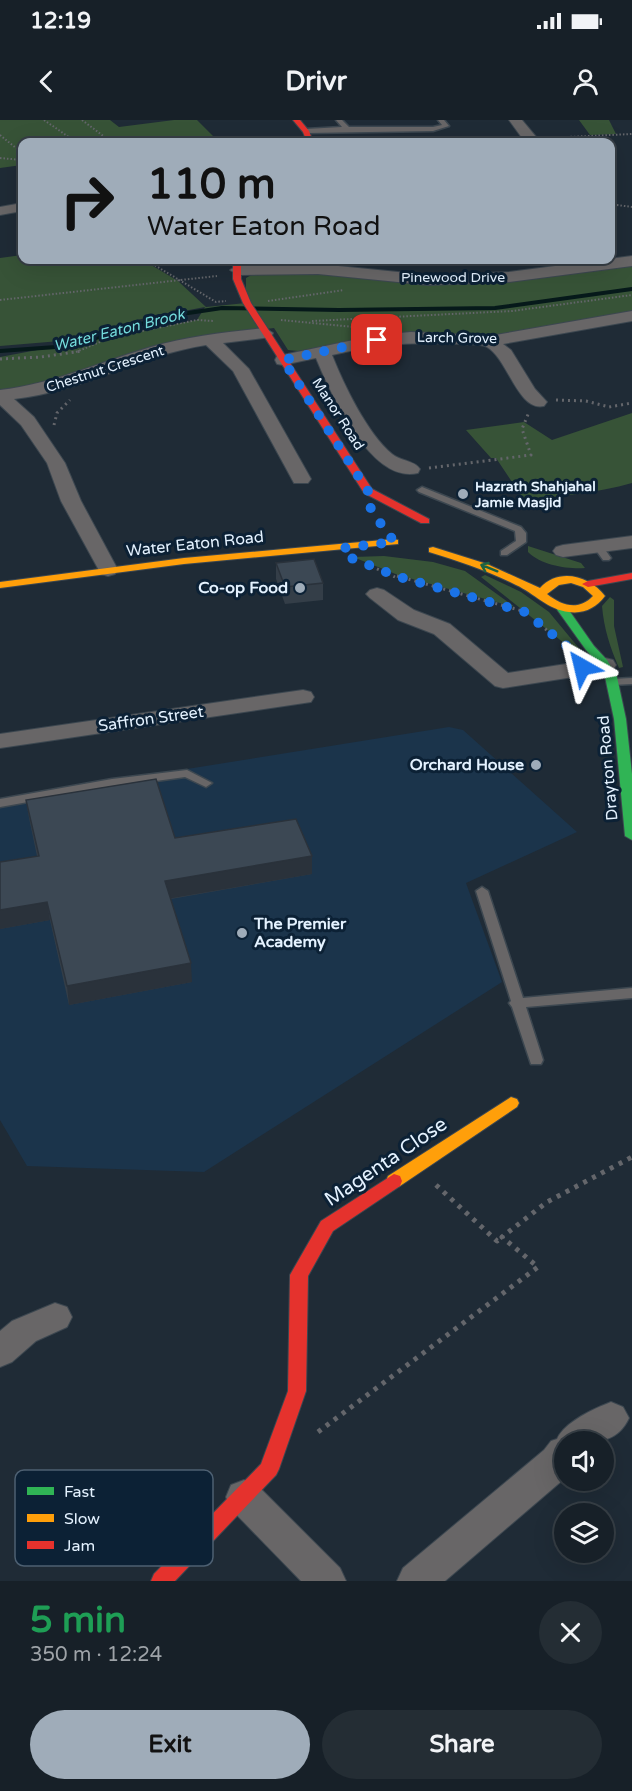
<!DOCTYPE html>
<meta charset="utf-8">
<style>
:root{--surface:#172028;--page:#242d34;--text:#f1f3f6;--muted:#9ea3a8;--line:#363e45;--accent:#9facb9}
body{margin:0;font-family:"Varela Round",sans-serif;background:var(--page);color:var(--text);height:100vh;display:flex;flex-direction:column;font-size:22px;white-space:nowrap}
*{box-sizing:border-box;margin:0}
p{font-size:20px;color:var(--muted)}
.icon{flex:none;width:33px;height:33px;fill:none;stroke:currentColor;stroke-width:2;stroke-linecap:round;stroke-linejoin:round}
.map{position:relative;height:1461px;overflow:hidden}
.drawer{display:flex;flex-direction:column;background:var(--surface);flex:1}
.drawer>*{flex:none}
.hud{position:absolute;left:18px;top:18px;width:597px;height:126px;border-radius:12px;box-shadow:0 6px 24px #0002,0 0 0 2px var(--line);background:#9facb9;color:#111;overflow:hidden}
.tools{position:absolute;left:554px;top:1311px;display:grid;gap:12px}
.tools a{display:grid;place-items:center;width:60px;height:60px;border-radius:50%;background:var(--surface);box-shadow:0 6px 24px #0002,0 0 0 2px var(--line);font-size:30px}
.pin{position:absolute;display:grid;place-items:center;width:51px;height:51px;color:#fff;margin:-26px;border-radius:12px;box-shadow:0 3px 9px #0006}
.me{position:absolute;width:66px;margin:-33px;rotate:323deg;stroke-linejoin:round;filter:drop-shadow(0 0 4px #0008)}
.turn{display:flex;align-items:center;gap:21px;height:126px;padding:0 30px;font-size:27px}
.turn .icon{width:78px;height:78px;stroke-width:2.5}
.turn b{display:block;font-size:42px;line-height:51px}
.round{display:grid;place-items:center;flex:none;width:63px;height:63px;border-radius:32px;background:var(--page)}
.head{display:flex;align-items:center;justify-content:space-between;height:102px;padding:0 30px}
h1{font-size:36px;font-weight:800;line-height:45px;color:#1e9e55}
.cta{display:flex;gap:12px;margin-top:auto;padding:12px 30px}
.cta a{flex:1;height:69px;border-radius:36px;background:var(--accent);color:#111;font-size:24px;font-weight:800;line-height:69px;text-align:center}
.cta a+a{background:var(--page);color:var(--text)}
.status{display:flex;justify-content:space-between;align-items:center;height:42px;padding:0 30px;background:var(--surface);direction:ltr}
.status svg{height:16px;fill:currentColor}
header{display:flex;justify-content:space-between;align-items:center;height:78px;padding:0 30px;background:var(--surface);font-size:27px;font-weight:800}
.map>svg:first-child{display:block}
</style>
<div class="status"><b>12:19</b><svg viewBox="0 0 49 12"><path d="M0 12V9h3v3zM5 12V6h3v6zM10 12V3h3v9zM15 12V0h3v12zM26 1h20v11H26zM47 4h2v5h-2z"/></svg></div>
<header><svg class="icon" aria-label="back" viewBox="0 0 24 24"><path d="M15 5l-7 7 7 7"/></svg>Drivr<svg class="icon" aria-label="person" viewBox="0 0 24 24"><circle cx="12" cy="8" r="4"/><path d="M4 21q1-7 8-7t8 7"/></svg></header>
<div class="map">
<svg width="632" height="1461" viewBox="0 0 632 1461">
<rect width="100%" height="100%" fill="#1f2b36"/>
<path fill="#1b344b" d="M449,607L463,610L577,712L466,763L502,862L204,1052L27,1046L0,1000V679Z"/>
<path fill="#375337" d="M0,0H110L119,7L174,0H197L216,19L192,22H22V45L0,48Z
M579,0H609L616,14L590,15Z
M22,135V140H143L178,161L206,187L246,183V158L257,152H315L430,163L632,143V192L493,215L394,213L298,231L288,230L274,208L217,215L84,254L0,271V237L197,200L205,187L136,200L72,220L0,226V138Z
M632,293V363C597,373 561,376 524,380L496,338H491L466,310L524,302L552,320Z
M528,426L581,443L585,448C568,449 542,446 528,432Z
M384,436L433,442L465,451L515,487L398,455L353,437Z
M485,455L521,472L549,492L583,533L579,535L481,457Z
M610,477L614,480V506L623,547L619,548C610,527 604,509 602,486Z"/>
<g fill="none" stroke-linecap="round" stroke-linejoin="round">
<path stroke="#06191a" stroke-width="4" d="M0,231L56,227L89,220L168,196L222,188L339,190L495,188L632,169"/>
<defs>
<path id="lane" d="M336,0H342L349,7H433L442,5L438,0H444L449,6L433,11L306,13L303,11L306,9L342,7Z
M422,367L521,407L526,413V422L507,435H501V431L516,421L515,411L419,372L417,370Z
M598,423L601,424L611,438L609,440H603L593,426Z
M632,558V564L612,565L607,562L612,559Z
M187,650L212,663L206,667L185,657L112,667L0,687V679L112,659Z
M482,767L488,771L523,878L632,868V878L526,887L543,940L541,944H531L512,887L509,883L511,881L476,771Z"/>
<path id="street" d="M509,0H522L537,18V22H525Z
M22,83V91L0,95V87Z
M632,136V146L509,162L428,165L318,154L238,155L230,150L238,145L318,144L428,155L509,152Z
M632,191V201L503,224L511,230L535,269L547,282L544,286C518,292 508,239 487,227C480,223 467,225 460,224C410,222 380,224 332,235C344,265 367,313 392,334C400,341 414,340 420,349L418,353C371,365 330,272 316,238L283,245L277,244L275,240L277,236L283,235L377,215L411,212L490,216Z
M265,208L273,213L271,217L223,223L249,249L311,359L308,363H294L233,251L206,225C140,235 81,272 14,279L34,297L65,343L81,381L118,450L115,454L108,456L101,454L61,381L47,343L21,305L0,285V270C53,264 100,242 151,227C188,216 226,212 265,208Z
M632,416V428L563,437L556,435L553,431L556,427L563,425Z
M377,468L384,470L414,490L450,504L508,553L605,538L613,540L616,545L613,550L605,552L503,568L495,566L434,514L398,500L370,478L366,474L370,470Z
M303,570L311,572L314,577L311,582L0,628V614Z
M55,1183L67,1187L72,1197L67,1207L36,1221L12,1242L0,1247V1211L12,1201Z
M611,1282L623,1287L629,1298C616,1326 591,1322 564,1322V1359L445,1461H397L403,1448L544,1330L551,1321L557,1319C565,1302 593,1289 611,1282Z
M244,1360L257,1365L340,1448L346,1461H301L231,1389L226,1377L231,1365Z"/>
<path id="fast" d="M562,485L566,486L594,526L607,540L617,557L626,599L632,654V720L625,716L614,599L605,557L598,543L586,530L556,488Z"/>
<path id="slow" d="M394,419L398,420V424L184,444L0,468V462L184,438Z
M433,427L487,444L540,468C559,447 590,456 605,476C596,488 584,494 569,492C548,490 534,473 516,465C488,451 459,441 429,432V428ZM571,463L583,467L593,476C579,491 562,486 547,474L559,465Z
M511,977L517,979L519,983L517,987L400,1066L394,1068L388,1066L386,1061L388,1056Z"/>
<path id="jam" d="M293,0H300L309,11L313,22H307L303,12Z
M233,140H241V159L251,183L372,369L429,399V403H421L364,373L243,183L233,159Z
M632,453V459L588,467L582,464L588,461Z
M394,1054L400,1056L402,1061L400,1066L333,1111L308,1156L306,1271L279,1349L276,1355L175,1461H151L154,1454L261,1344L288,1271L290,1155L321,1101Z"/>
</defs>
<use href="#lane" stroke="#3c4750" stroke-width="3"/>
<use href="#street" stroke="#3c4750" stroke-width="2"/>
<use href="#fast" stroke="#3c4750" stroke-width="2"/>
<use href="#slow" stroke="#3c4750" stroke-width="2"/>
<use href="#jam" stroke="#3c4750" stroke-width="2"/>
<path stroke="#64666b" stroke-width="2" stroke-dasharray="1.5 2" stroke-linecap="butt" d="M44,0L76,22
M82,0L106,18L97,22
M0,15L22,33
M546,18L632,14
M0,38L22,40
M610,84L632,87
M146,140L216,182L226,181
M0,180L217,156
M268,181L344,170
M281,200L354,207
M312,201L512,191L632,175
M76,232L112,217L197,200L214,201"/>
<path stroke="#64666b" stroke-width="3" stroke-dasharray="2 4" stroke-linecap="butt" d="M0,239L41,237L82,231
M556,280L586,281L609,287L632,283
M54,305L57,293L70,280
M429,348L531,335L522,309L529,292
M366,444L395,457
M397,456L526,492
M536,501L549,512"/>
<path stroke="#64666b" stroke-width="5" stroke-dasharray="4 6" stroke-linecap="butt" d="M436,1065L497,1121L502,1117
M318,1312L538,1147L502,1117L547,1082L632,1037"/>
<use href="#lane" fill="#686667" fill-rule="evenodd"/>
<use href="#street" fill="#686667" fill-rule="evenodd"/>
<use href="#fast" fill="#30b455" fill-rule="evenodd"/>
<use href="#slow" fill="#ff9f0a" fill-rule="evenodd"/>
<use href="#jam" fill="#e5322d" fill-rule="evenodd"/>
</g>
<path fill="#343e48" d="M276,443L323,463V480L285,484L276,459Z
M26,680L175,718L312,754L171,779L192,862L69,885L50,800L0,809V742L37,736L29,698Z"/>
<path fill="#2a323b" d="M312,736V754L167,779L165,761Z
M47,782L50,800L0,809V790Z
M191,843L192,862L69,885L67,866Z"/>
<path fill="#3c4854" stroke="#2a323b" stroke-width="1.5" d="M314,439L323,463L285,467L276,443Z
M156,659L175,718L296,699L312,736L165,761L191,843L67,866L47,782L0,790V742L39,736L26,680Z"/>
<defs><path id="oneway-shaft" d="M-6 0H5M1.5-3L5.5 0L1.5 3" fill="none" stroke-width="1.6" stroke-linecap="round" stroke-linejoin="round" transform="scale(1.5)"/></defs>
<use stroke="#1c6343" href="#oneway-shaft" transform="translate(489 448) rotate(-158)"/>
<g fill="none" stroke-linecap="round" stroke-linejoin="round">
<path stroke="#1a73e8" stroke-width="10" stroke-dasharray="0 18" d="M377,220L283,240L368,371C363,387 386,408 394,422L343,428L346,436L396,456L525,492L579,536L582,547"/>
</g>
<g fill="#9facb9" stroke="#0c2135" stroke-width="2">
<circle cx="463" cy="374" r="6"/>
<circle cx="300" cy="468" r="6"/>
<circle cx="536" cy="645" r="6"/>
<circle cx="242" cy="813" r="6"/>
</g>
<g text-anchor="middle" dominant-baseline="central" stroke-width="6" stroke-linejoin="round" paint-order="stroke">
<g font-size="14" fill="#e4f2ff" stroke="#0c2135">
<text x="453" y="157">Pinewood Drive</text>
<text transform="translate(457 218) rotate(1)">Larch Grove</text>
<text transform="translate(105 249) rotate(-18)">Chestnut Crescent</text>
<text transform="translate(338 294) rotate(57)">Manor Road</text>
</g>
<g font-size="14" font-weight="bold" fill="#e4f2ff" stroke="#0c2135" text-anchor="start">
<text x="475" y="366">Hazrath Shahjahal<tspan x="475" dy="16">Jamie Masjid</tspan></text>
</g>
<g font-size="15" font-style="italic" fill="#74dcdc" stroke="#0c2135">
<text transform="translate(119 210) rotate(-14)">Water Eaton Brook</text>
</g>
<g font-size="16" fill="#e4f2ff" stroke="#0c2135">
<text transform="translate(195 424) rotate(-6)">Water Eaton Road</text>
<text transform="translate(151 599) rotate(-8)">Saffron Street</text>
<text transform="translate(608 648) rotate(-95)">Drayton Road</text>
</g>
<g font-size="16" font-weight="bold" fill="#e4f2ff" stroke="#0c2135" text-anchor="end">
<text x="288" y="468">Co-op Food</text>
<text x="524" y="645">Orchard House</text>
<text x="254" y="804" text-anchor="start">The Premier<tspan x="254" dy="18">Academy</tspan></text>
</g>
<g font-size="20" fill="#e4f2ff" stroke="#0c2135">
<text transform="translate(386 1042) rotate(-34)">Magenta Close</text>
</g>
</g>
<rect x="15" y="1350" width="198" height="96" rx="9" fill="#0c2135" stroke="#4d6072" stroke-width="1.5"/>
<rect x="27" y="1367" width="27" height="8" fill="#30b455"/>
<rect x="27" y="1394" width="27" height="8" fill="#ff9f0a"/>
<rect x="27" y="1421" width="27" height="8" fill="#e5322d"/>
<g font-size="16" fill="#e4f2ff">
<text x="64" y="1377">Fast</text>
<text x="64" y="1404">Slow</text>
<text x="64" y="1431">Jam</text>
</g>
</svg>
<div class="tools">
<a><svg class="icon" aria-label="sound" viewBox="0 0 24 24"><path d="M4 9h4l5-4v14l-5-4H4zM17 9q2 3 0 6"/></svg></a>
<a><svg class="icon" aria-label="layers" viewBox="0 0 24 24"><path d="M12 4l9 5-9 5-9-5zM3 14l9 5 9-5"/></svg></a>
</div>
<div class="pin" style="left:377px;top:220px;background:#d93025"><svg class="icon" aria-label="arrive" viewBox="0 0 24 24"><path d="M6 21V4h12l-3 4 3 4H6"/></svg></div>
<svg class="me" style="left:582px;top:547px" viewBox="-20 -20 40 40"><path d="M0-17L14 15 0 8-14 15z" fill="#1a73e8" stroke="#fff" stroke-width="4"/></svg>
<div class="hud">
<div class="turn"><svg class="icon" aria-label="right" viewBox="0 0 24 24"><path d="M7 20v-9h11M14 6l5 5-5 5"/></svg><div><b>110 m</b>Water Eaton Road</div></div>
</div>
</div>
<section class="drawer">
<div class="head"><div><h1>5 min</h1><p>350 m · 12:24</p></div><a class="round"><svg class="icon" aria-label="close" viewBox="0 0 24 24"><path d="M6 6l12 12M18 6L6 18"/></svg></a></div>
<div class="cta"><a>Exit</a><a>Share</a></div>
</section>
